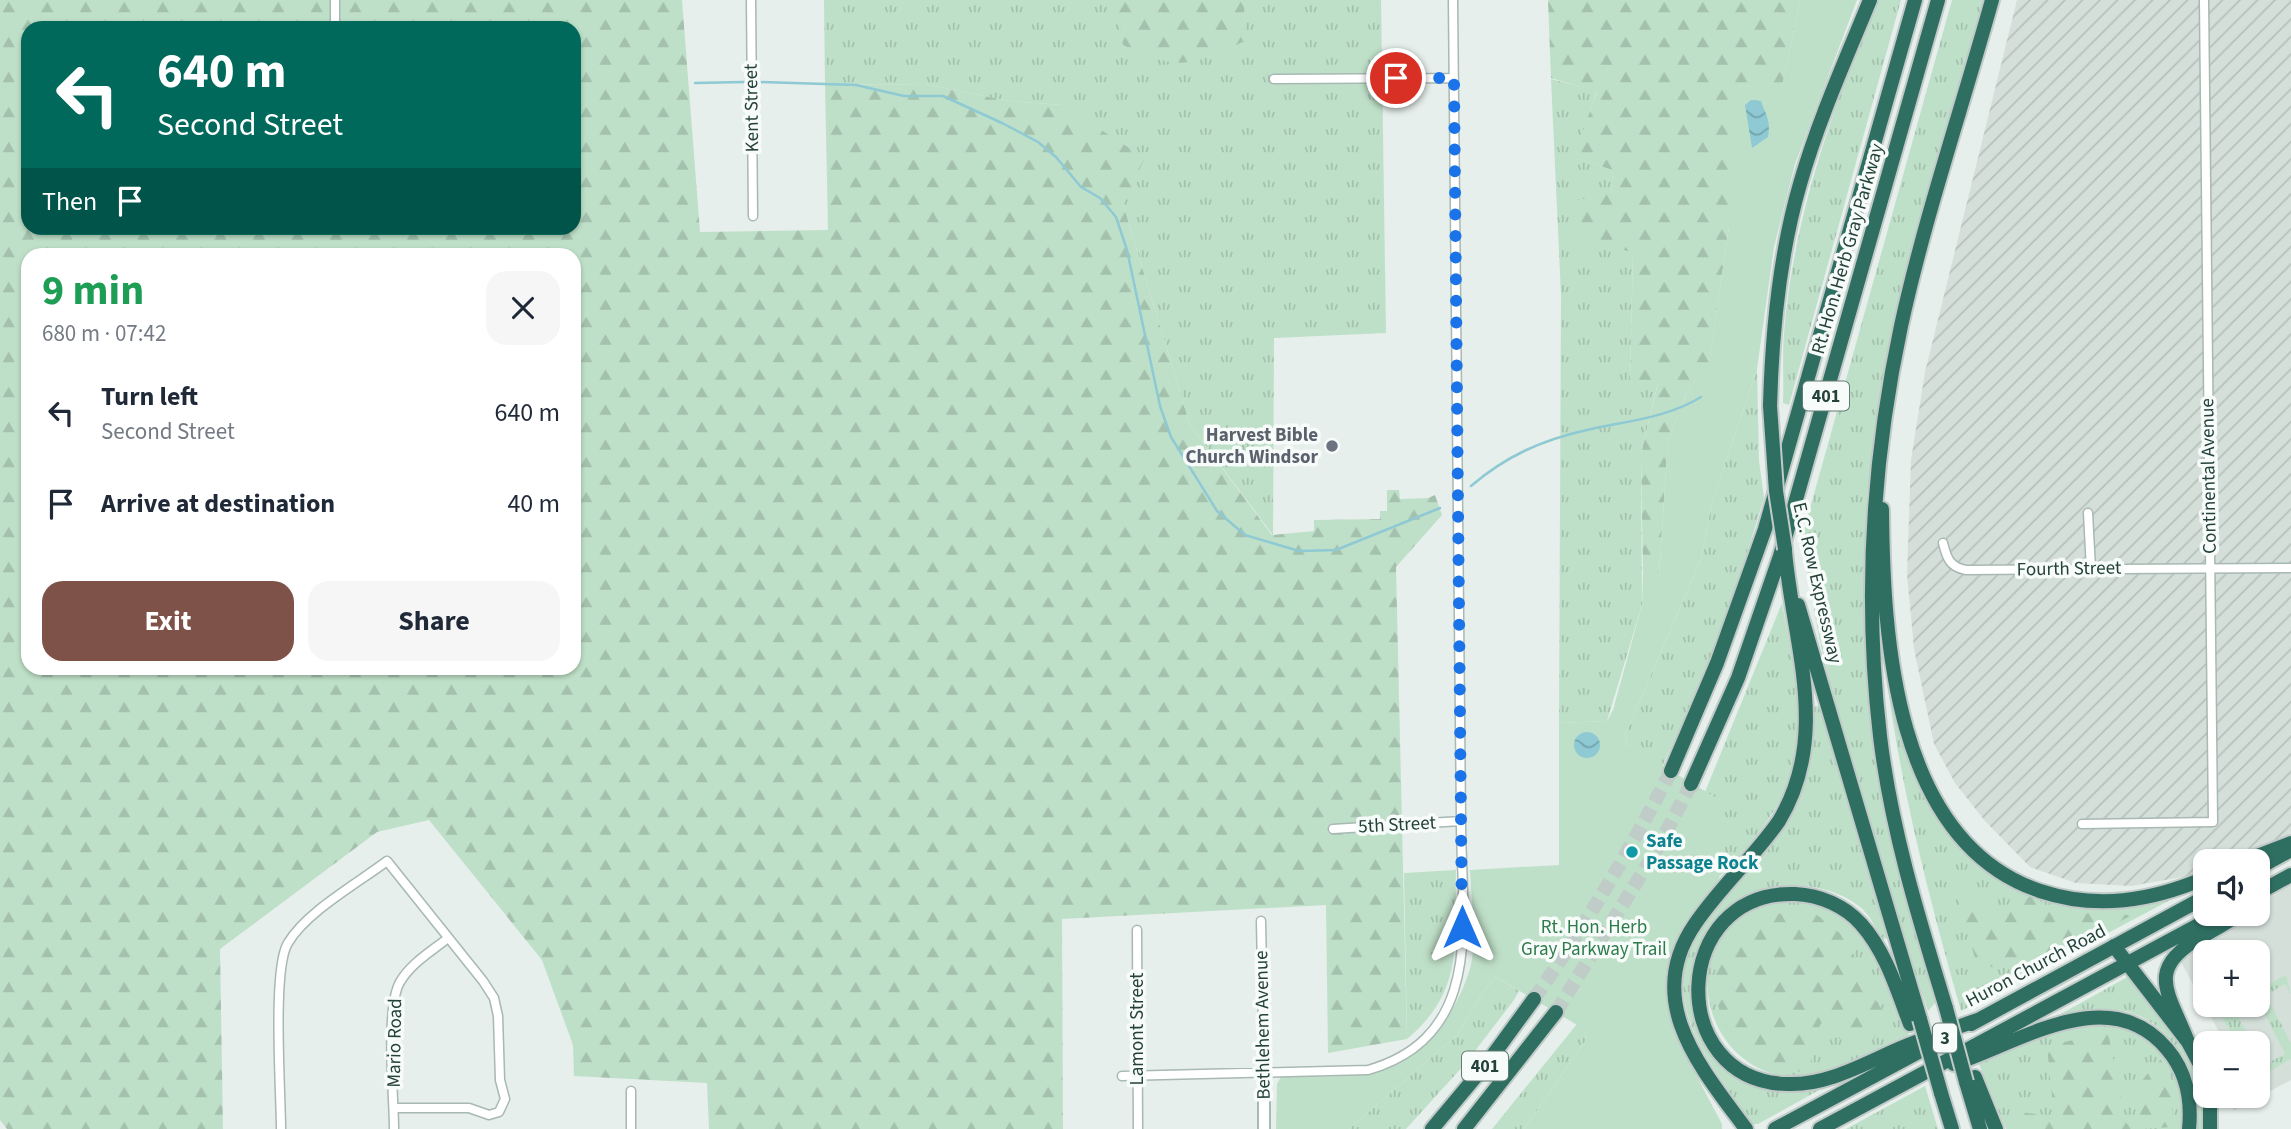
<!DOCTYPE html>
<meta charset="utf-8">
<style>
:root{--surface:#fff;--page:#f6f6f7;--text:#1f2937;--muted:#747a83;--accent:#7f5249}
body{margin:0;font-family:"Source Sans 3",sans-serif;background:var(--page);color:var(--text);height:100vh;display:flex;flex-direction:column;font-size:26px;white-space:nowrap}
*{box-sizing:border-box;margin:0}
p{font-size:23px;color:var(--muted)}
.icon{flex:none;width:38px;height:38px;fill:none;stroke:currentColor;stroke-width:2;stroke-linecap:round;stroke-linejoin:round}
.map{position:relative;flex:1;overflow:hidden}
.side{position:absolute;left:21px;top:248px;width:560px;height:427px;display:flex;flex-direction:column;background:var(--surface);border-radius:21px;box-shadow:0 2px 5px #0004}
.side>*{flex:none}
.hud{position:absolute;left:21px;top:21px;width:560px;height:214px;border-radius:21px;box-shadow:0 2px 5px #0004;background:#00695c;color:#fff;overflow:hidden}
.buttons{position:absolute;left:2193px;top:849px;display:grid;gap:14px}
.buttons a{display:grid;place-items:center;width:77px;height:77px;border-radius:14px;background:var(--surface);box-shadow:0 2px 5px #0004;font-size:35px}
.pin{position:absolute;display:grid;place-items:center;width:60px;height:60px;color:#fff;margin:-30px;border:4px solid #fff;border-radius:50%;box-shadow:0 2px 7px #0007}
.me{position:absolute;width:77px;margin:-38px;rotate:0deg;stroke-linejoin:round;filter:drop-shadow(0 0 5px #0008)}
.turn{display:flex;align-items:center;gap:24px;height:147px;padding:0 21px;font-size:32px}
.turn .icon{width:91px;height:91px;stroke-width:2.5}
.turn b{display:block;font-size:49px;line-height:60px}
.then{display:flex;align-items:center;height:66px;padding:0 21px;background:#0003;gap:14px;font-size:26px}
.round{display:grid;place-items:center;flex:none;width:74px;height:74px;border-radius:21px;background:var(--page)}
.head{display:flex;align-items:center;justify-content:space-between;height:119px;padding:0 21px}
h1{font-size:42px;font-weight:700;line-height:52px;color:#1e9e55}
.button{display:flex;gap:14px;margin-top:auto;padding:14px 21px}
.button a{flex:1;height:80px;border-radius:21px;background:var(--accent);color:#fff;font-size:28px;font-weight:700;line-height:80px;text-align:center}
.button a+a{background:var(--page);color:var(--text)}
ul{padding:0;list-style:none}
li{display:flex;align-items:center;gap:21px;height:91px;padding:0 21px}
li div{flex:1}
li b{display:block;font-size:26px}
li em{font-style:normal}
.map>svg:first-child{display:block}
</style>
<div class="map">
<svg width="2291" height="1129" viewBox="0 0 2291 1129">
<defs>
<pattern id="industrial-furrows" width="10" height="10" patternUnits="userSpaceOnUse" patternTransform="scale(1.75)"><rect width="10" height="10" fill="#d4dfda"/><path d="M-1 1l2-2M0 10L10 0M9 11l2-2" fill="none" stroke="#b6c1bc"/></pattern>
<pattern id="grass-tufts" width="24" height="20" patternUnits="userSpaceOnUse" patternTransform="scale(1.75)"><rect width="24" height="20" fill="#bfe0c8"/><path d="M3 7l-1-3M5 7V3M7 7l1-3M15 17l-1-3M17 17v-4M19 17l1-3" fill="none" stroke="#a4c1ad"/></pattern>
<pattern id="forest-firs" width="22" height="20" patternUnits="userSpaceOnUse" patternTransform="scale(1.75)"><rect width="22" height="20" fill="#bfe0c8"/><path d="M5 1l3.5 6h-7zM16 11l3.5 6h-7z" fill="#a4c1ad"/></pattern>
<pattern id="water-waves" width="16" height="10" patternUnits="userSpaceOnUse" patternTransform="scale(1.75)"><rect width="16" height="10" fill="#8ec9d4"/><path d="M0 5q4-4 8 0t8 0" fill="none" stroke="#74a5ad"/></pattern>
</defs>
<rect width="100%" height="100%" fill="#e6efeb"/>
<path fill="#d4dfda" fill-rule="evenodd" d="M2291,885V1080L2233,1111L2234,1096H2258V1043H2225L2181,962L2189,947L2244,914H2258V905ZM2205,952H2258V1004H2205Z"/>
<path fill="url(#industrial-furrows)" d="M2017,0H2291V838L2241,861H2205V873L2131,886L2076,883L2030,867L1985,821L1955,783L1934,744L1914,649L1907,574L1911,460L1925,372Z"/>
<path fill="url(#grass-tufts)" d="M824,0H1381L1386,333L1274,338L1273,535L1190,425L1123,204L1062,105L1010,101L925,84L825,85Z
M1879,0H1901L1789,405L1783,403C1784,380 1782,356 1784,333C1793,219 1833,104 1879,0Z
M1952,0H1984L1895,315L1867,495L1865,615L1870,703L1894,853L1936,1002L1928,1011C1876,857 1824,698 1802,537Z
M1551,79L1597,91L1574,158L1613,170L1611,192L1633,252L1630,379L1658,382L1641,454L1642,605L1607,721L1559,723L1561,295Z
M1757,369L1759,461L1764,498L1731,605L1695,696L1662,767L1627,745L1625,735L1701,559L1712,502Z
M1782,603C1806,730 1818,778 1720,876V800L1705,792Z
M1894,678L1918,777L1939,820L1963,847L2059,901L2191,889L1961,1011C1930,901 1902,795 1887,681Z
M1819,706L1888,937L1883,940C1877,931 1873,921 1866,913C1858,903 1842,895 1830,891C1754,866 1672,933 1695,1015C1700,1028 1738,1067 1750,1081L1830,1084L1758,1124H1751C1730,1090 1701,1057 1689,1019C1660,931 1747,889 1784,824C1806,786 1812,751 1812,707Z
M1456,870C1454,940 1466,990 1407,1039L1404,873Z
M1781,899C1792,900 1804,899 1814,901C1872,913 1891,988 1909,1035C1877,1048 1827,1079 1793,1077C1718,1073 1681,981 1729,925C1741,910 1763,905 1781,899Z
M2131,975L2185,1045L2203,1078L2204,1129H2193C2202,1079 2173,1016 2117,1010C2097,1007 2076,1012 2057,1016Z
M2286,975L2291,994L2285,984L2266,995L2291,1043V1059L2265,1074H2258V1053L2264,1065L2285,1054L2258,1001V990Z
M1496,977L1519,991L1514,1000L1465,1064L1406,1129H1349L1458,1034L1480,996Z
M2215,1005H2232L2252,1043H2245L2238,1031L2232,1034Z
M2097,1021C2137,1030 2173,1045 2183,1090C2186,1101 2183,1117 2183,1129H2006L1979,1064L2055,1031Z
M1577,1024L1584,1028L1586,1040L1524,1129H1492Z
M1925,1086L1938,1129H1846Z"/>
<path fill="url(#forest-firs)" fill-rule="evenodd" d="M0,0H682L700,232L828,230L825,85L925,84L1010,101L1062,105L1145,158L1123,204L1190,425L1272,535L1314,531V520L1380,519V511H1387V490H1399L1400,499L1428,498L1435,495L1442,515L1396,567L1407,1039L1328,1053L1326,905L1062,919L1063,1129H709L707,1083L574,1076L573,1045L542,960L429,820L377,832L220,949L223,1129H7L0,1120ZM28,28H574V228H28ZM28,256H574V668H28Z
M1117,0H1244L1245,41C1190,66 1180,72 1123,45Z
M1548,0H1800L1781,92L1738,85L1730,164L1729,227L1709,363L1688,389L1668,440L1659,575H1643L1641,454L1658,383L1630,380L1633,252L1577,241L1575,201L1611,192L1613,170L1573,158L1597,92L1551,78Z
M1971,890L1987,913L2006,912L2032,895L2047,906L2049,912L2132,915L2034,969L1977,966L1959,899Z
M1812,911L1847,939L1865,982L1885,1015L1874,1039H1839L1838,1021L1823,1022L1807,1038L1814,1055L1805,1072C1787,1070 1764,1070 1748,1059C1743,1055 1739,1046 1735,1041C1711,1007 1704,958 1739,928C1759,912 1788,913 1812,911Z
M2108,1032L2126,1123L2136,1129H2018L2010,1111L2054,1116L2047,1046Z
M2160,1059L2171,1074L2173,1127L2140,1129L2139,1084Z"/>
<path fill="#bfe0c8" d="M1800,0H1857L1795,164L1774,247L1757,369L1712,502L1701,559L1625,735L1627,745L1720,800C1720,817 1725,861 1720,875C1715,894 1692,910 1683,927C1648,996 1690,1063 1722,1124V1129H1524L1586,1040L1584,1029L1496,977L1480,996L1458,1034L1349,1129H1276L1277,1084L1281,1077C1316,1075 1356,1080 1389,1068C1429,1053 1456,1011 1469,972C1478,945 1471,898 1470,870L1559,865V723L1607,721L1613,710L1642,605L1643,575H1659L1668,440L1688,389L1709,362L1729,227V94L1738,85L1781,91Z"/>
<path fill="url(#water-waves)" d="M1751,100L1761,101C1766,116 1771,120 1768,137L1752,148L1745,105Z
M1574 745a13 13 0 1 1 26 0a13 13 0 1 1-26 0Z"/>
<g fill="none" stroke-linecap="round" stroke-linejoin="round">
<path stroke="#8ec9d4" stroke-width="2.5" d="M759,82L856,85L904,96H943L1002,123L1038,142L1056,157L1081,187L1100,198L1116,217L1127,250L1160,406L1171,437L1217,511L1245,535L1299,551L1336,550L1440,508
M695,83L744,82
M1471,486C1506,456 1542,440 1587,430C1626,421 1667,418 1701,397"/>
<path stroke="#bfccc8" stroke-width="14" stroke-dasharray="14 7" stroke-linecap="butt" d="M1534,999C1585,926 1630,850 1671,771
M1556,1012L1659,846L1691,784"/>
<defs>
<path id="street" d="M335,0V28
M751,0L753,216
M1274,79L1454,78
M2088,513L2091,569
M1943,543C1947,559 1950,567 1966,570L2291,568
M2082,824L2213,822L2204,0
M1333,829L1461,821
M1261,921L1264,1072
M1137,930L1138,1129
M1122,1076L1368,1070C1487,1036 1461,918 1461,821L1453,0
M281,1129C281,1093 272,968 288,943C306,912 358,883 387,861L483,981L494,998L498,1016L500,1080L505,1099L499,1112L489,1115L469,1108H394
M394,1129C394,1096 385,1008 400,982C411,963 432,951 448,938
M631,1129V1091"/>
<path id="secondary" d="M1264,1072V1129"/>
<path id="highway" d="M1770,406C1772,331 1779,256 1800,184C1818,121 1845,61 1870,0
M1882,509C1883,637 1894,842 2040,891C2097,910 2151,901 2205,878
M1798,605L1920,1019
M1671,771L1717,663L1765,529L1915,0
M1691,784L1738,678L1780,556L1938,0
M2244,861L2291,843
M2258,868L2291,850
M2258,893L2291,875
M2114,946L2188,1042L2205,1074
M1946,1008C1919,919 1891,829 1880,736C1864,598 1872,462 1901,326C1925,216 1962,108 1992,0
M1910,1024C1897,990 1886,952 1861,924C1845,906 1820,895 1795,894C1670,890 1665,1081 1787,1084C1830,1086 1870,1060 1908,1045C1931,1036 1954,1028 1978,1020
M1971,1024L2205,897
M2188,1042C2169,993 2144,969 2201,937C2213,930 2228,923 2238,914
M1954,1064C2019,1043 2109,980 2167,1049C2186,1071 2192,1100 2189,1129
M1975,1077L1996,1129
M1966,1082L1980,1129
M1941,1093L1952,1129
M1432,1129L1488,1062L1534,999
M1464,1129L1556,1012
M1746,1129C1701,1068 1642,1001 1695,924C1720,887 1754,857 1779,821C1831,734 1793,644 1785,551
M1775,1129L1937,1042
M1820,1129L2219,914
M2210,1129V1096"/>
</defs>
<use href="#street" stroke="#a8b8b2" stroke-width="11"/>
<use href="#secondary" stroke="#a4bbb3" stroke-width="14"/>
<use href="#highway" stroke="#c2cac8" stroke-width="18"/>
<use href="#street" stroke="#fff" stroke-width="8"/>
<use href="#secondary" stroke="#fff" stroke-width="10"/>
<use href="#highway" stroke="#2f6f62" stroke-width="14"/>
<defs>
<path id="highway-bridge" d="M1770,406L1776,491L1785,549
M1946,1008L1966,1082
M1920,1019L1941,1093"/>
</defs>
<use href="#highway-bridge" stroke="#c2cac8" stroke-width="18" stroke-linecap="butt"/>
<use href="#highway-bridge" stroke="#2f6f62" stroke-width="14"/>
</g>
<g fill="none" stroke-linecap="round" stroke-linejoin="round">
<path stroke="#1a73e8" stroke-width="12" stroke-dasharray="0 21.6" d="M1396,78H1454L1462,927"/>
</g>
<circle fill="#6b7280" stroke="#f7fbf9" stroke-width="2.5" cx="1332" cy="446" r="7"/>
<circle fill="#0f9aa8" stroke="#f7fbf9" stroke-width="2.5" cx="1632" cy="852" r="7"/>
<g text-anchor="middle" dominant-baseline="central" stroke-width="7" stroke-linejoin="round" paint-order="stroke">
<g fill="#f7fbf9" stroke="#637a73" stroke-width="2">
<rect x="1803" y="381.5" width="46" height="29" rx="5"/>
<rect x="1933" y="1023.5" width="24" height="29" rx="5"/>
<rect x="1462" y="1051.5" width="46" height="29" rx="5"/>
</g>
<g font-size="18" font-weight="bold" fill="#24423a">
<text x="1826" y="396">401</text>
<text x="1945" y="1038">3</text>
<text x="1485" y="1066">401</text>
</g>
<g font-size="19" fill="#24423a" stroke="#f7fbf9">
<text transform="translate(752 108) rotate(-91)">Kent Street</text>
<text transform="translate(1848 249) rotate(-74)">Rt. Hon. Herb Gray Parkway</text>
<text transform="translate(2209 476) rotate(-91)">Continental Avenue</text>
<text transform="translate(2069 569) rotate(-1)">Fourth Street</text>
<text transform="translate(1817 583) rotate(77)">E.C. Row Expressway</text>
<text transform="translate(1397 825) rotate(-3)">5th Street</text>
<text transform="translate(2036 966) rotate(-28)">Huron Church Road</text>
<text transform="translate(1263 1025) rotate(-91)">Bethlehem Avenue</text>
<text transform="translate(1137 1029) rotate(-90)">Lamont Street</text>
<text transform="translate(395 1043) rotate(-89)">Mario Road</text>
</g>
<g font-size="19" font-weight="bold" fill="#5b616d" stroke="#f7fbf9" text-anchor="end">
<text x="1318" y="435">Harvest Bible<tspan x="1318" dy="22">Church Windsor</tspan></text>
</g>
<g font-size="19" font-weight="bold" fill="#0d838f" stroke="#f7fbf9" text-anchor="start">
<text x="1646" y="841">Safe<tspan x="1646" dy="22">Passage Rock</tspan></text>
</g>
<g font-size="19" fill="#2d7a4b" stroke="#f7fbf9">
<text x="1594" y="927">Rt. Hon. Herb<tspan x="1594" dy="22">Gray Parkway Trail</tspan></text>
</g>
</g>
</svg>
<div class="buttons">
<a><svg class="icon" aria-label="sound" viewBox="0 0 24 24"><path d="M4 9h4l5-4v14l-5-4H4zM17 9q2 3 0 6"/></svg></a>
<a>+</a>
<a>−</a>
</div>
<div class="pin" style="left:1396px;top:78px;background:#d93025"><svg class="icon" aria-label="arrive" viewBox="0 0 24 24"><path d="M6 21V4h12l-3 4 3 4H6"/></svg></div>
<svg class="me" style="left:1462px;top:927px" viewBox="-20 -20 40 40"><path d="M0-17L14 15 0 8-14 15z" fill="#1a73e8" stroke="#fff" stroke-width="4"/></svg>
<div class="hud">
<div class="turn"><svg class="icon" aria-label="left" viewBox="0 0 24 24"><path d="M17 20v-9H6M10 6l-5 5 5 5"/></svg><div><b>640 m</b>Second Street</div></div>
<div class="then">Then<svg class="icon" aria-label="arrive" viewBox="0 0 24 24"><path d="M6 21V4h12l-3 4 3 4H6"/></svg></div>
</div>
<section class="side">
<div class="head"><div><h1>9 min</h1><p>680 m · 07:42</p></div><a class="round"><svg class="icon" aria-label="close" viewBox="0 0 24 24"><path d="M6 6l12 12M18 6L6 18"/></svg></a></div>
<ul>
<li><svg class="icon" aria-label="left" viewBox="0 0 24 24"><path d="M17 20v-9H6M10 6l-5 5 5 5"/></svg><div><b>Turn left</b><p>Second Street</p></div><em>640 m</em></li>
<li><svg class="icon" aria-label="arrive" viewBox="0 0 24 24"><path d="M6 21V4h12l-3 4 3 4H6"/></svg><div><b>Arrive at destination</b></div><em>40 m</em></li>
</ul>
<div class="button"><a>Exit</a><a>Share</a></div>
</section>
</div>
